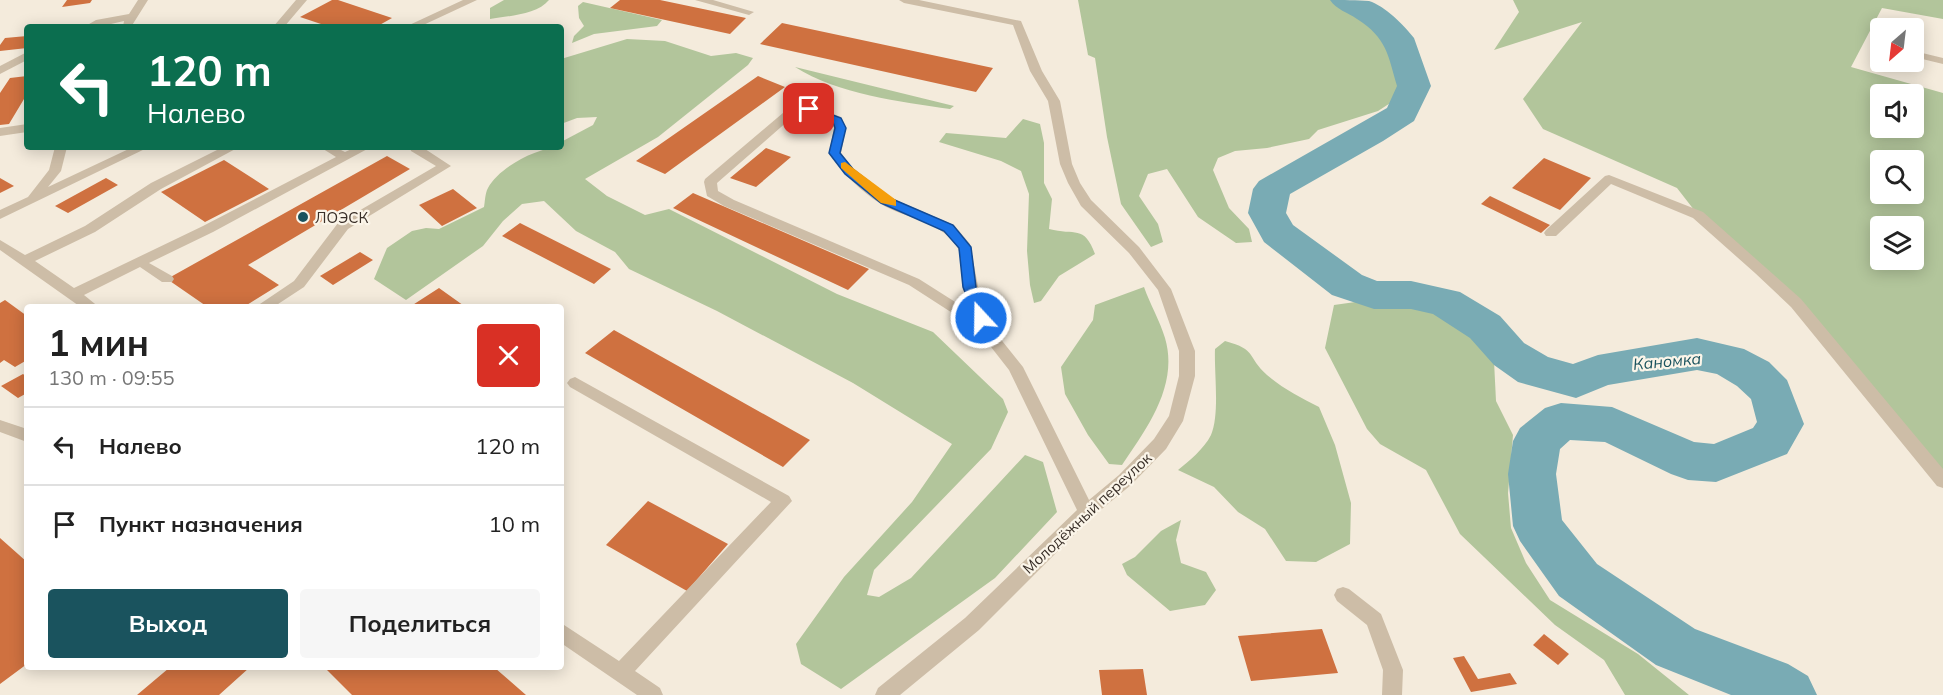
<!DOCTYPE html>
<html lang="ru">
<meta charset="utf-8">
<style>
:root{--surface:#fff;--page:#f6f6f6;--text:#222;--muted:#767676;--line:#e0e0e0;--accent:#1a535e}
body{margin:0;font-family:Mulish,sans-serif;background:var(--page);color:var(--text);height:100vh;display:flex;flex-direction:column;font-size:22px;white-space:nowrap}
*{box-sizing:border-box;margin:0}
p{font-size:20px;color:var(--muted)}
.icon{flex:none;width:33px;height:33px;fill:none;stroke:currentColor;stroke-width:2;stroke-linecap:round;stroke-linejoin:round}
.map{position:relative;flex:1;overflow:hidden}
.sheet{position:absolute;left:24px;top:304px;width:540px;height:366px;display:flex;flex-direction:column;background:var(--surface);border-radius:6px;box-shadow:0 3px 15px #0003}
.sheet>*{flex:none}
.hud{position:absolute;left:24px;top:24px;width:540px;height:126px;border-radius:6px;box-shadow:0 3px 15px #0003;background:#0b6e4f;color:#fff;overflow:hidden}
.needle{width:39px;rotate:208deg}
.controls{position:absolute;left:1870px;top:18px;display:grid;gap:12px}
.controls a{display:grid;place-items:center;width:54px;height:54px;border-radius:6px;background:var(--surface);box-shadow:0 3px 15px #0003;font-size:30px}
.pin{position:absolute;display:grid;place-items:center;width:51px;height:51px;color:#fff;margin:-26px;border-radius:12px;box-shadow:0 3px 9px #0006}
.me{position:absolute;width:66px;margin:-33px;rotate:339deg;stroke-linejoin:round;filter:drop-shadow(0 0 4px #0008)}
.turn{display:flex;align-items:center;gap:21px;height:126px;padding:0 24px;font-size:27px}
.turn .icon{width:78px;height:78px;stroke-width:2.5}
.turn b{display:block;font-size:42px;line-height:51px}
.round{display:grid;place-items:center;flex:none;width:63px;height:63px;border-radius:6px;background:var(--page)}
.summary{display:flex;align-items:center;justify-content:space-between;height:102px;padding:0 24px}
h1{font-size:36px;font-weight:700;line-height:45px}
.primary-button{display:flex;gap:12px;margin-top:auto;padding:12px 24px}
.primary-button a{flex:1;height:69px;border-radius:6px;background:var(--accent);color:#fff;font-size:24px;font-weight:700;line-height:69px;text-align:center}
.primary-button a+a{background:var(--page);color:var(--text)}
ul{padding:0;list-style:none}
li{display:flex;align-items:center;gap:18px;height:78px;padding:0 24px;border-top:2px solid var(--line)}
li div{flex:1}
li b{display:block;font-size:22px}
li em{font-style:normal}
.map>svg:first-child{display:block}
</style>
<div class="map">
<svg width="1943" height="695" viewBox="0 0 1943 695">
<rect width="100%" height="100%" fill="#f4ebdc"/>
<path fill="#b2c59b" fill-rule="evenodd" d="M504,0H549C537,15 507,16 490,19V8Z
M1078,0H1335L1371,17L1380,27L1396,49L1403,72L1401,96L1378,111L1318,130L1309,139L1267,148L1235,151L1218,158L1213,170L1229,208L1249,229L1252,242L1236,243L1198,217L1167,169L1148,174L1139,196L1158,224L1163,242L1151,247L1121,204L1107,137L1095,58L1088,55Z
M1513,0H1943V19L1882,8L1851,67L1943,93V479L1796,303L1698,215L1677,188L1543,129L1523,99L1582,22L1494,50L1519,12ZM1881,94H1914V128H1881ZM1881,160H1914V194H1881ZM1881,226H1914V260H1881Z
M583,2L662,20L657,26L594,34L572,43L574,36L584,26L579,18L578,6Z
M627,39L665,41L711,56L736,53L753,58L748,65L658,137L585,179L607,196L645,215L669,209L837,294L933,332L1003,399L1008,412L991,449L874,570L867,595L879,597L911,578L1025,455L1043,462L1057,512L995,578L841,689L801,664L796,644L844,577L912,502L952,444L853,383L717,311L629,269L615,252L576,231L544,201L522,204L503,221L483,246L406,300L374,279L387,248L412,231L426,228L439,229L484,207C485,202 485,193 488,188C499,167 538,147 561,147V142L593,125L597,117L577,118L561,124V59Z
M795,67L954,106L950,109C901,102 837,94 795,67Z
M1023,119L1040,124L1044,143V183L1052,199L1049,229C1075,236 1084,224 1095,254L1059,276L1041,301L1034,303L1030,285L1027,251L1029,194L1021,171L1001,161L939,142L946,133L1006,138Z
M1144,287C1150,304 1160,321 1165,338C1179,385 1147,428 1122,465L1109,464L1088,435L1065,394L1061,367L1093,320L1095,305Z
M1398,296L1446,312L1494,361L1496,401L1513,435L1508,493L1511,528L1526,563L1550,600L1638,654L1689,695H1625L1604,660L1555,625L1460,534L1426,470L1380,444L1367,429L1325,348L1334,305Z
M1225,341C1258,350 1246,356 1267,375C1282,388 1301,398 1319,407L1335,445L1351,503L1350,544L1316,562L1286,561L1265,529L1238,512L1214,487L1178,470C1189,461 1204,449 1211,435C1220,414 1214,373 1215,349Z
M1181,520L1176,540L1181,563L1206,572L1216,590L1205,605L1170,611L1127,575L1122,564L1135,557L1161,531Z"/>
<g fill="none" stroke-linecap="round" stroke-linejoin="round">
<path fill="#79abb4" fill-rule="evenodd" d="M1330,0C1342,0 1358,0 1369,1C1385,6 1404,25 1414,38L1431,86L1414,121L1383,141L1290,194L1286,213L1293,225L1362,275L1377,281H1411L1460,292L1500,316L1524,343L1548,357L1573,364L1598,355L1697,338L1744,349L1769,362L1787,380L1804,424L1787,454L1716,482L1688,480L1671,474L1605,442L1570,440L1560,449L1556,474L1562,520L1597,564L1695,629L1788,664L1808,676L1817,695H1731L1656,665L1559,596L1520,541L1513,526L1508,474L1513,441L1520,428L1545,408L1561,403L1612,407L1694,442L1714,444L1753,428L1757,422L1751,399L1737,386L1717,374L1697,370L1608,385L1576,398L1518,382L1494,365L1470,338L1433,314L1411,309H1374L1332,295L1264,242L1248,213L1253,189L1259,181L1387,108L1397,86C1388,55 1387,38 1357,19C1347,12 1337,10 1330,0Z"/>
</g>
<path fill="#cf7140" d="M67,0H92L90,3L62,7Z
M332,0H338L392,18L376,27H330L300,17Z
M620,0H660L746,18L730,34L610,8Z
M782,23L993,68L976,92L760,44Z
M27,36V48L0,51V45L5,38Z
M27,76V94L9,124L0,125V93L10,78Z
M758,76L785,87L665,174L636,161Z
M766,148L791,157L756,187L730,178Z
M387,156L410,169L248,265L279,285L242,308H209L167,279Z
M1544,158L1591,178L1560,210L1512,188Z
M224,160L269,189L205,222L161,192Z
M0,178L14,186L0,193Z
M106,178L118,185L68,213L55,206Z
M453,189L477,208L442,226L419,205Z
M693,193L869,269L848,290L673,208Z
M1490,196L1550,225L1541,233L1481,204Z
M520,223L611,269L594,284L502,236Z
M360,252L373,260L333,285L320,276Z
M439,288L467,308H408Z
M5,300L27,316V360L15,367L4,360L0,363V303Z
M614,330L810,440L783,467L585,353Z
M23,374L27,377V393L18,398L1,386Z
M648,501L728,544L687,591L606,545Z
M0,538L27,562V664L0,684Z
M1322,629L1338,673L1251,681L1238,636Z
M1544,634L1569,654L1558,665L1533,645Z
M1464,656L1478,679L1510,673L1517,684L1471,692L1453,658Z
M169,668H249L219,695H137Z
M325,668H495L526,695H352Z
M1143,669L1147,695H1102L1099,670Z"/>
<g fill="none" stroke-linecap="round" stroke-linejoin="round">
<path fill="#cdbda7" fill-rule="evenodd" d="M138,0H148L131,27H123L124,21L98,27H84L96,20L129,14Z
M296,0H307L284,27H273Z
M463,0H477L419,27H405Z
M695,0H713L754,12L749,15Z
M899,0H919L1021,21L1042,71L1060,101L1072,164L1080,183L1091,200L1139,247L1171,289L1195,351V376L1183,421L1166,449L1131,485L1092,517L979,630L900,695H875L878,688L965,618L1077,510L1009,370L984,338L957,316L909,285L724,206L707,196L704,182L705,179L790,107L809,105L841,117L846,128L841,153L853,169L891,198L954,225L970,244L981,302L995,332L1023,367L1089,500L1119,475L1154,439L1169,416L1179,376V351L1158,290L1129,253L1081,206L1068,183L1060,164L1048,101L1030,71L1013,25L904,3ZM797,113H807L832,122L834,128L829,153C843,173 860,191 881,204C906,219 938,220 956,245C965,258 963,294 971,312L919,279L734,200L718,191L717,183Z
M1914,51L1943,58V64L1914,57Z
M27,52V60L0,74V66Z
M27,124V132L0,136V128Z
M55,147H67L61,171L48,187L133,147H149L0,219V210L28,197L49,170Z
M223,147H239L161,189L95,232L35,261L74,288L203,226L336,157L320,147H335L345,152L356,147H371L213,232L149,263L172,276L174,279L172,282H162L140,267L84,295L100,308H82L0,250V240L25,255L85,226L151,183Z
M410,147H422L451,166L348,229L304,287L272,308H254L294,281L338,223L436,166L411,151Z
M1609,175L1703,212L1765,267L1801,299L1943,469V488L1937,486L1791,307L1755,273L1693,218L1611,184L1556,236H1546L1544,233L1546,230L1605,176Z
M575,377L789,496L792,501L635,671L660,688L663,695H637L561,643V623L619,661L771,502L570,387L567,383L570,379Z
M0,420L27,429V442L0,432Z
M1343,587L1349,589L1381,614L1403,670L1402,695H1382L1383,670L1367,625L1337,601L1334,595L1337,589Z"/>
</g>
<path fill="#1a73e8" stroke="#114b97" stroke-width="1.5" d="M809,106L841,118L846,128L840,153L853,169L890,198L953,225L971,247L976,287L988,318L986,322H977L975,318L963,287L959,248L944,231L881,203L845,174L829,153L835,128L833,122L805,111L803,109Z"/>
<path fill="#f59e0b" d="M845,162L896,200V206L881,203L841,168V163Z"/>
<circle fill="#1a535e" stroke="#fbf5e9" stroke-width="2" cx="303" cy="217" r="6"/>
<g text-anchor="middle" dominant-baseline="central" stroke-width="4.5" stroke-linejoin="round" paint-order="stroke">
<g font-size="15" fill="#392f28" stroke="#fbf5e9" text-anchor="start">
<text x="315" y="217">ЛОЭСК</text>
</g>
<g font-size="15" fill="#392f28" stroke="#fbf5e9">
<text transform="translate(1087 513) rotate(-43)">Молодёжный переулок</text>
</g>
<g font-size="16" font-style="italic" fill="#1a535e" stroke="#fbf5e9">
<text transform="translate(1667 361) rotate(-5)">Каномка</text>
</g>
</g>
</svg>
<div class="controls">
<a><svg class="needle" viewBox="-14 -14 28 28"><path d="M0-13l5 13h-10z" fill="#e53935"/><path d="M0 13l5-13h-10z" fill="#767676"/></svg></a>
<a><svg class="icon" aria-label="sound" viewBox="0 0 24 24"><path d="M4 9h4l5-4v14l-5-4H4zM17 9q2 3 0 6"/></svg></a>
<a><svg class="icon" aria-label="search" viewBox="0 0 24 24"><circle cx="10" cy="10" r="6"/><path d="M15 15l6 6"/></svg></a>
<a><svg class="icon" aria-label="layers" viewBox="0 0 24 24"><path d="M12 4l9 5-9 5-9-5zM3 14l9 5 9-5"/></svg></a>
</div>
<div class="pin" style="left:809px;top:109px;background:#d93025"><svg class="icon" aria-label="arrive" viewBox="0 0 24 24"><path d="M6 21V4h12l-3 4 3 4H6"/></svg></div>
<svg class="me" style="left:981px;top:318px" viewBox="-20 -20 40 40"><circle r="17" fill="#1a73e8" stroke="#fff" stroke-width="3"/><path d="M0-11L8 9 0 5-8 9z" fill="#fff"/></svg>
<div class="hud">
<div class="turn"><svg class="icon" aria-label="left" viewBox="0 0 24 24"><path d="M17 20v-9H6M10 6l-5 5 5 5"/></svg><div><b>120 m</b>Налево</div></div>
</div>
<section class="sheet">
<div class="summary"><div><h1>1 мин</h1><p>130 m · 09:55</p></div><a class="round" style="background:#d93025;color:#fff"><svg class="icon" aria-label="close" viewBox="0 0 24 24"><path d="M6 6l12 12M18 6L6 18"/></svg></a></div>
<ul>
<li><svg class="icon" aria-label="left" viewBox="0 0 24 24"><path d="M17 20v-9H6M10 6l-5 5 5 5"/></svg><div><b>Налево</b></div><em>120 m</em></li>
<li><svg class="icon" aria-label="arrive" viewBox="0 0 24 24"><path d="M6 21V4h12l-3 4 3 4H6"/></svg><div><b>Пункт назначения</b></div><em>10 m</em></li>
</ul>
<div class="primary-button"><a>Выход</a><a>Поделиться</a></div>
</section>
</div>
